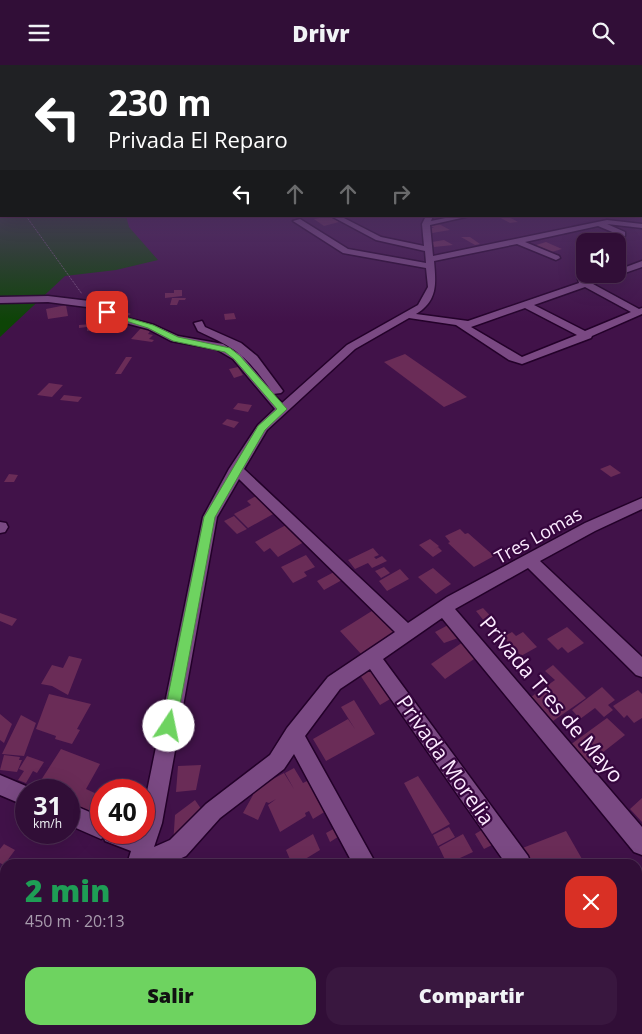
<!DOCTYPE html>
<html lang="es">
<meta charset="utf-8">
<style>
:root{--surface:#310e37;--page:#39173f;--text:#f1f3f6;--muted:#a89cad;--line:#4c2e52;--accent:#6ed360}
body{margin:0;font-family:"Open Sans",sans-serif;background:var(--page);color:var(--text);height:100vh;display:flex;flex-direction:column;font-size:19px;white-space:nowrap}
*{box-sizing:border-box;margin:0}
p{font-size:16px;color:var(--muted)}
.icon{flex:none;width:28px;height:28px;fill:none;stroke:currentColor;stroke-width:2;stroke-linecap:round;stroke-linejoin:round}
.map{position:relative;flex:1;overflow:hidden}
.drawer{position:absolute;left:0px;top:794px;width:642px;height:176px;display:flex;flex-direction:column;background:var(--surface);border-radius:15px 15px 0 0;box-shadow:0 5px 20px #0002,0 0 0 1px var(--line)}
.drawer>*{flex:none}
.banner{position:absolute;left:0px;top:0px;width:642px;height:152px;box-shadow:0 5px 20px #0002,0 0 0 1px var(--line);background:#202124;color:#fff;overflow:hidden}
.controls{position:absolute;left:576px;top:168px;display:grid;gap:10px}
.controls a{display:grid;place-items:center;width:50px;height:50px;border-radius:10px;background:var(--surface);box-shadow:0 5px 20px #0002,0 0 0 1px var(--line);font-size:25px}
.speed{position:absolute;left:15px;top:714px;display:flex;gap:10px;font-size:25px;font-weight:700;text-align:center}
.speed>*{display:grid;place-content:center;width:65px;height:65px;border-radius:50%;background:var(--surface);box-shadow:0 5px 20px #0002,0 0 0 1px var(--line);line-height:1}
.speed small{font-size:12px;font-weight:400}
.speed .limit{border:8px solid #d22;background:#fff;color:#111}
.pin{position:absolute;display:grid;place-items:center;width:42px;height:42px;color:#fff;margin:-21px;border-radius:10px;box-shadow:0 2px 8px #0006}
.me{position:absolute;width:55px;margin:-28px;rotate:11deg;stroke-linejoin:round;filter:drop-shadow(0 0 4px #0008)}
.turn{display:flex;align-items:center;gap:18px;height:105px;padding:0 25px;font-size:22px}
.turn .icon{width:65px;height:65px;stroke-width:2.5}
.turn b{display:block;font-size:35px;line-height:42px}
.lanes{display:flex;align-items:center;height:48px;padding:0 25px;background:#0003;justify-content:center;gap:25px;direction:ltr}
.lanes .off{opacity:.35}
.round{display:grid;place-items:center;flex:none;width:52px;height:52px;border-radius:15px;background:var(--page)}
.overview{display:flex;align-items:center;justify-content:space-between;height:85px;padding:0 25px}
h1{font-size:30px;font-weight:800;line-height:38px;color:#1e9e55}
.action{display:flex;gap:10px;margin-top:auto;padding:10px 25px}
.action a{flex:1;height:58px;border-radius:15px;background:var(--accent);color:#111;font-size:20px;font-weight:800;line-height:58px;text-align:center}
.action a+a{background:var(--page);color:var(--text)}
header{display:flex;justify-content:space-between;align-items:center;height:65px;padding:0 25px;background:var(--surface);font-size:22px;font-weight:800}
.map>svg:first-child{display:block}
</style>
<header><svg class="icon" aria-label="menu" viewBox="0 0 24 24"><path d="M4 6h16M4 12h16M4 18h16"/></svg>Drivr<svg class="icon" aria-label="search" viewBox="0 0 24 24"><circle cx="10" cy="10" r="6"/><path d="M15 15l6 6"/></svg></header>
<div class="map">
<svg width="642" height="969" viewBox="0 0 642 969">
<rect width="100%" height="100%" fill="#411249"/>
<path fill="#0d4406" d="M0,121L1,151H126L129,162L158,195L116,205L65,211L0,272Z"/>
<path fill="#6a2c57" d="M330,151L339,157L324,161L314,154Z
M497,151H507L518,157L510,158Z
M439,159L450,165L432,168L431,163H434L431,161Z
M461,172H470L480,179L475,180Z
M444,175L453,180L434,182L432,177Z
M546,177L562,184L548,188L533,181Z
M174,225H182V231L165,233V228H174Z
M172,233H186L185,235H179L177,240H170Z
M66,240L68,251L48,254L46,244Z
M118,243L131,249L125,252L113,246Z
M234,248L236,254L225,255L224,249Z
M104,258L102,264L87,266V262L79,263V260Z
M141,263L152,264L148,269L153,270L149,274L154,275L152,277L131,274Z
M405,289L467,332L444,342L384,297Z
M126,292H132L121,309H115Z
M238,302L243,310L234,313L229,304Z
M49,318L63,320L52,332L37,330Z
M64,330L82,332L78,337L60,335Z
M238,338L252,340L248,347L233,344Z
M227,354L239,357L234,363L222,359Z
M610,400L621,408L611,412L600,404Z
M9,409L18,410L14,417H4Z
M256,431L275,448L248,463L234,449L251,440L247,436Z
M234,451L247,464L237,469L224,456Z
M286,460L304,477L278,492L270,483L264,487L255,477Z
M460,464L465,469L468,468L494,491L474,502L448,478L450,477L445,471Z
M430,474L439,481L434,485L438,482L442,486L433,492L419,480Z
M373,483L379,490L374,492L376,494L382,491L387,496L372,503L368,498L355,504L348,495Z
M306,490L315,502L304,507L307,511L293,518L281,502Z
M384,502L390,508L381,513L375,506Z
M433,503L451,519L436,529L418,512Z
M400,504L409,514L387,526L379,516Z
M334,507L342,515L324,525L317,516Z
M483,543L497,558L489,562L476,546Z
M375,544L398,569L362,590L340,566Z
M0,548L17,554L12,561L0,556Z
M450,559L461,572L444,578L435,567Z
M567,562L584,578L568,588L562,582L558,585L547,574Z
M512,567L516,571L523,567L537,582L521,591L503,572Z
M463,577L477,592L445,614L431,599Z
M69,591L82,594L68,630L52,621L41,619L52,600L63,603Z
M375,598L397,630L380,640L358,607Z
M553,600L586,633L553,656L531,632L555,615L545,606Z
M602,622L615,635L608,640L613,645L604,652L595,643L580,654L572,645Z
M638,625L642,629V653L634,658L627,650L624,653L613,641Z
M49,629L91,639L77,664L80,665L72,679L55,674L56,671L36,664Z
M354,635L375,669L326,696L313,674L348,654L355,664L341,642Z
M0,649L12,659L4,678L0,675Z
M21,650L36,658L24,691L2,689Z
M607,653L625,670L588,699L570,680Z
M61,684L100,699L86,724L99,730L90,746L69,737V725H41L36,723Z
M4,690L20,692L19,695H22L17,707L0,705Z
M27,691L44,697L37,708L33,706L26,718L18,715L24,706L19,704Z
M201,700L196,725L176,727L178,701Z
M294,703L303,718L309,715L326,746L313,754L309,746L305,748L306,751L280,767L268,740L276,734L269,738L266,737L258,755L243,748L253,730L251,726L284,708L294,724L285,708Z
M418,711L450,759L432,769L404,718Z
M642,733V757L630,744Z
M195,735L206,751L173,780L175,750Z
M337,762L341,770L330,777L326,768Z
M449,762L455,772L438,781L433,770Z
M485,763L494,779L484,784L475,769Z
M566,766L582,794L571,799H527L520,784Z
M313,769L320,785L297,799H292L286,785Z
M463,769L473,787L447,799L439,782Z
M4,779L15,785L4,800L0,798V784Z
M0,939L5,942V965H49L57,969H0Z
M281,965H300L295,969H283Z
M478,965H538L534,969H480Z
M540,965H554L557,969H535Z
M589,965H626L621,969H583Z"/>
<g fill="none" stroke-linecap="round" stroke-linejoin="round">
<defs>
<path id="minor" d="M641,142H642V146H641Z
M331,151H340L381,172L424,181L422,159L426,151H433L431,156L455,151H470L430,160L433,191L607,155L642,159V163L607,159L625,167V171H622L598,161L525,177L559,191L560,193L556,195L517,179L434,196C436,218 438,236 416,249L468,256L579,218L578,214L587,216L606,209H618V205L642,196V202L593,219L639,244L642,243V249L592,271L591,273L522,299L509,295L456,260L409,253L355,284L267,365L244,404L408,558L447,532L585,458L642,433V444L595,466L540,496L642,592V612L636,610L528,503L455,544L642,762V790L634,787L442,553L383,594L528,791L531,799H506L370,604L340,624L305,671L376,799H353L294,689L284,704L220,753L186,791L168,799H127L131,786L105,776L104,772L101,774L69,760V738L101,752V768H144V741L203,452L229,404L258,360L275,344L233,294L216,284L171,276L148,264L114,255L87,242L48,237L0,238V232L48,231L89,236L120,251L154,260L178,271L223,279L241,290L271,325C244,289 239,285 198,266L194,258L202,256L205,262L241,278L257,291L283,326L281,328L273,329L282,338L347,280L418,240L428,222L426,203L343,188L293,156L300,154L348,184L426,198L425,186L376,175ZM585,222L631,247L585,266L534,240ZM525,243L577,270L522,292L471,262ZM239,414L395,567L328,612L287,663L270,690L206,739L170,775L154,782L162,758L217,452Z
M0,457L6,458L8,462L5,467L0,468Z
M0,710L33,724L26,725V741L0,730Z
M638,952L642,954V969H626L624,965H638Z
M67,965H93L92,969H66Z
M217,965H244L246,969H219Z
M443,965H469L471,969H445Z"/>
</defs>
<use href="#minor" stroke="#230129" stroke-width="3"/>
<path stroke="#8c6992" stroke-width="1" stroke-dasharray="1 1" stroke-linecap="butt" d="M26,151L82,229"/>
<use href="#minor" fill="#7a4983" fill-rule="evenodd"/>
</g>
<linearGradient id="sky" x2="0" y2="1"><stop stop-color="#240a28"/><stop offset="0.47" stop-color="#54396a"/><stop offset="1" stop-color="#54396a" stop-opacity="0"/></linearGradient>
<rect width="642" height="257" fill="url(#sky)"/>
<path fill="#6ed360" stroke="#48893e" d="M104,246L153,260L178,272L230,283L240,291L287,344L265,365L215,452L176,661L174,666L169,668L164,666L162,661L204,452L258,361L277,344L234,294L225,287L173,276L148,263L104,249Z"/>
<g text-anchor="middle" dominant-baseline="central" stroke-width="4.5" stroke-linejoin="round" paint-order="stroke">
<g font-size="18" fill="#fcebff" stroke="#36063e">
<text transform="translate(538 470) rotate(-29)">Tres Lomas</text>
</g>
<g font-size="21" fill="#fcebff" stroke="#36063e">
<text transform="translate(552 634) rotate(50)">Privada Tres de Mayo</text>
<text transform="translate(446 695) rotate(55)">Privada Morelia</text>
</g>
</g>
</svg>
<div class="controls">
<a><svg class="icon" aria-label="sound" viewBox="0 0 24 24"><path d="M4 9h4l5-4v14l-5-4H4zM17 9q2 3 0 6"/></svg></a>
</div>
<div class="speed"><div>31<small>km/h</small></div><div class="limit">40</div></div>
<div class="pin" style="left:107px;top:247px;background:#d93025"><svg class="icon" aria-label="arrive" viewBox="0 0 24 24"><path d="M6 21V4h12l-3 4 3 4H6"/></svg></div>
<svg class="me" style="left:169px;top:661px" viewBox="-20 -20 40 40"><circle r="19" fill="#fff"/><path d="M0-13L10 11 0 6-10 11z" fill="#6ed360"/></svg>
<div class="banner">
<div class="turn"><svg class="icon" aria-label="left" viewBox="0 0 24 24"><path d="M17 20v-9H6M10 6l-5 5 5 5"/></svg><div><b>230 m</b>Privada El Reparo</div></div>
<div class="lanes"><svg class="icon" aria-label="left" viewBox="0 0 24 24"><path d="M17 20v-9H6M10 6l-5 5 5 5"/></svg><svg class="icon off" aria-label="ahead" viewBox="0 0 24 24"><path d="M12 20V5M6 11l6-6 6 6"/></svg><svg class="icon off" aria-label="ahead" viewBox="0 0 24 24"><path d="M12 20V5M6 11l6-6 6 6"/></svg><svg class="icon off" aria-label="right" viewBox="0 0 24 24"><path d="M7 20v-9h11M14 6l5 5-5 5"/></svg></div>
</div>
<section class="drawer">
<div class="overview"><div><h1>2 min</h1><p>450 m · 20:13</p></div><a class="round" style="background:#d93025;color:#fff"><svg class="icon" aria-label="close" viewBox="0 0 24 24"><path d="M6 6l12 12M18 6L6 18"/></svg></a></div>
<div class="action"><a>Salir</a><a>Compartir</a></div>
</section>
</div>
